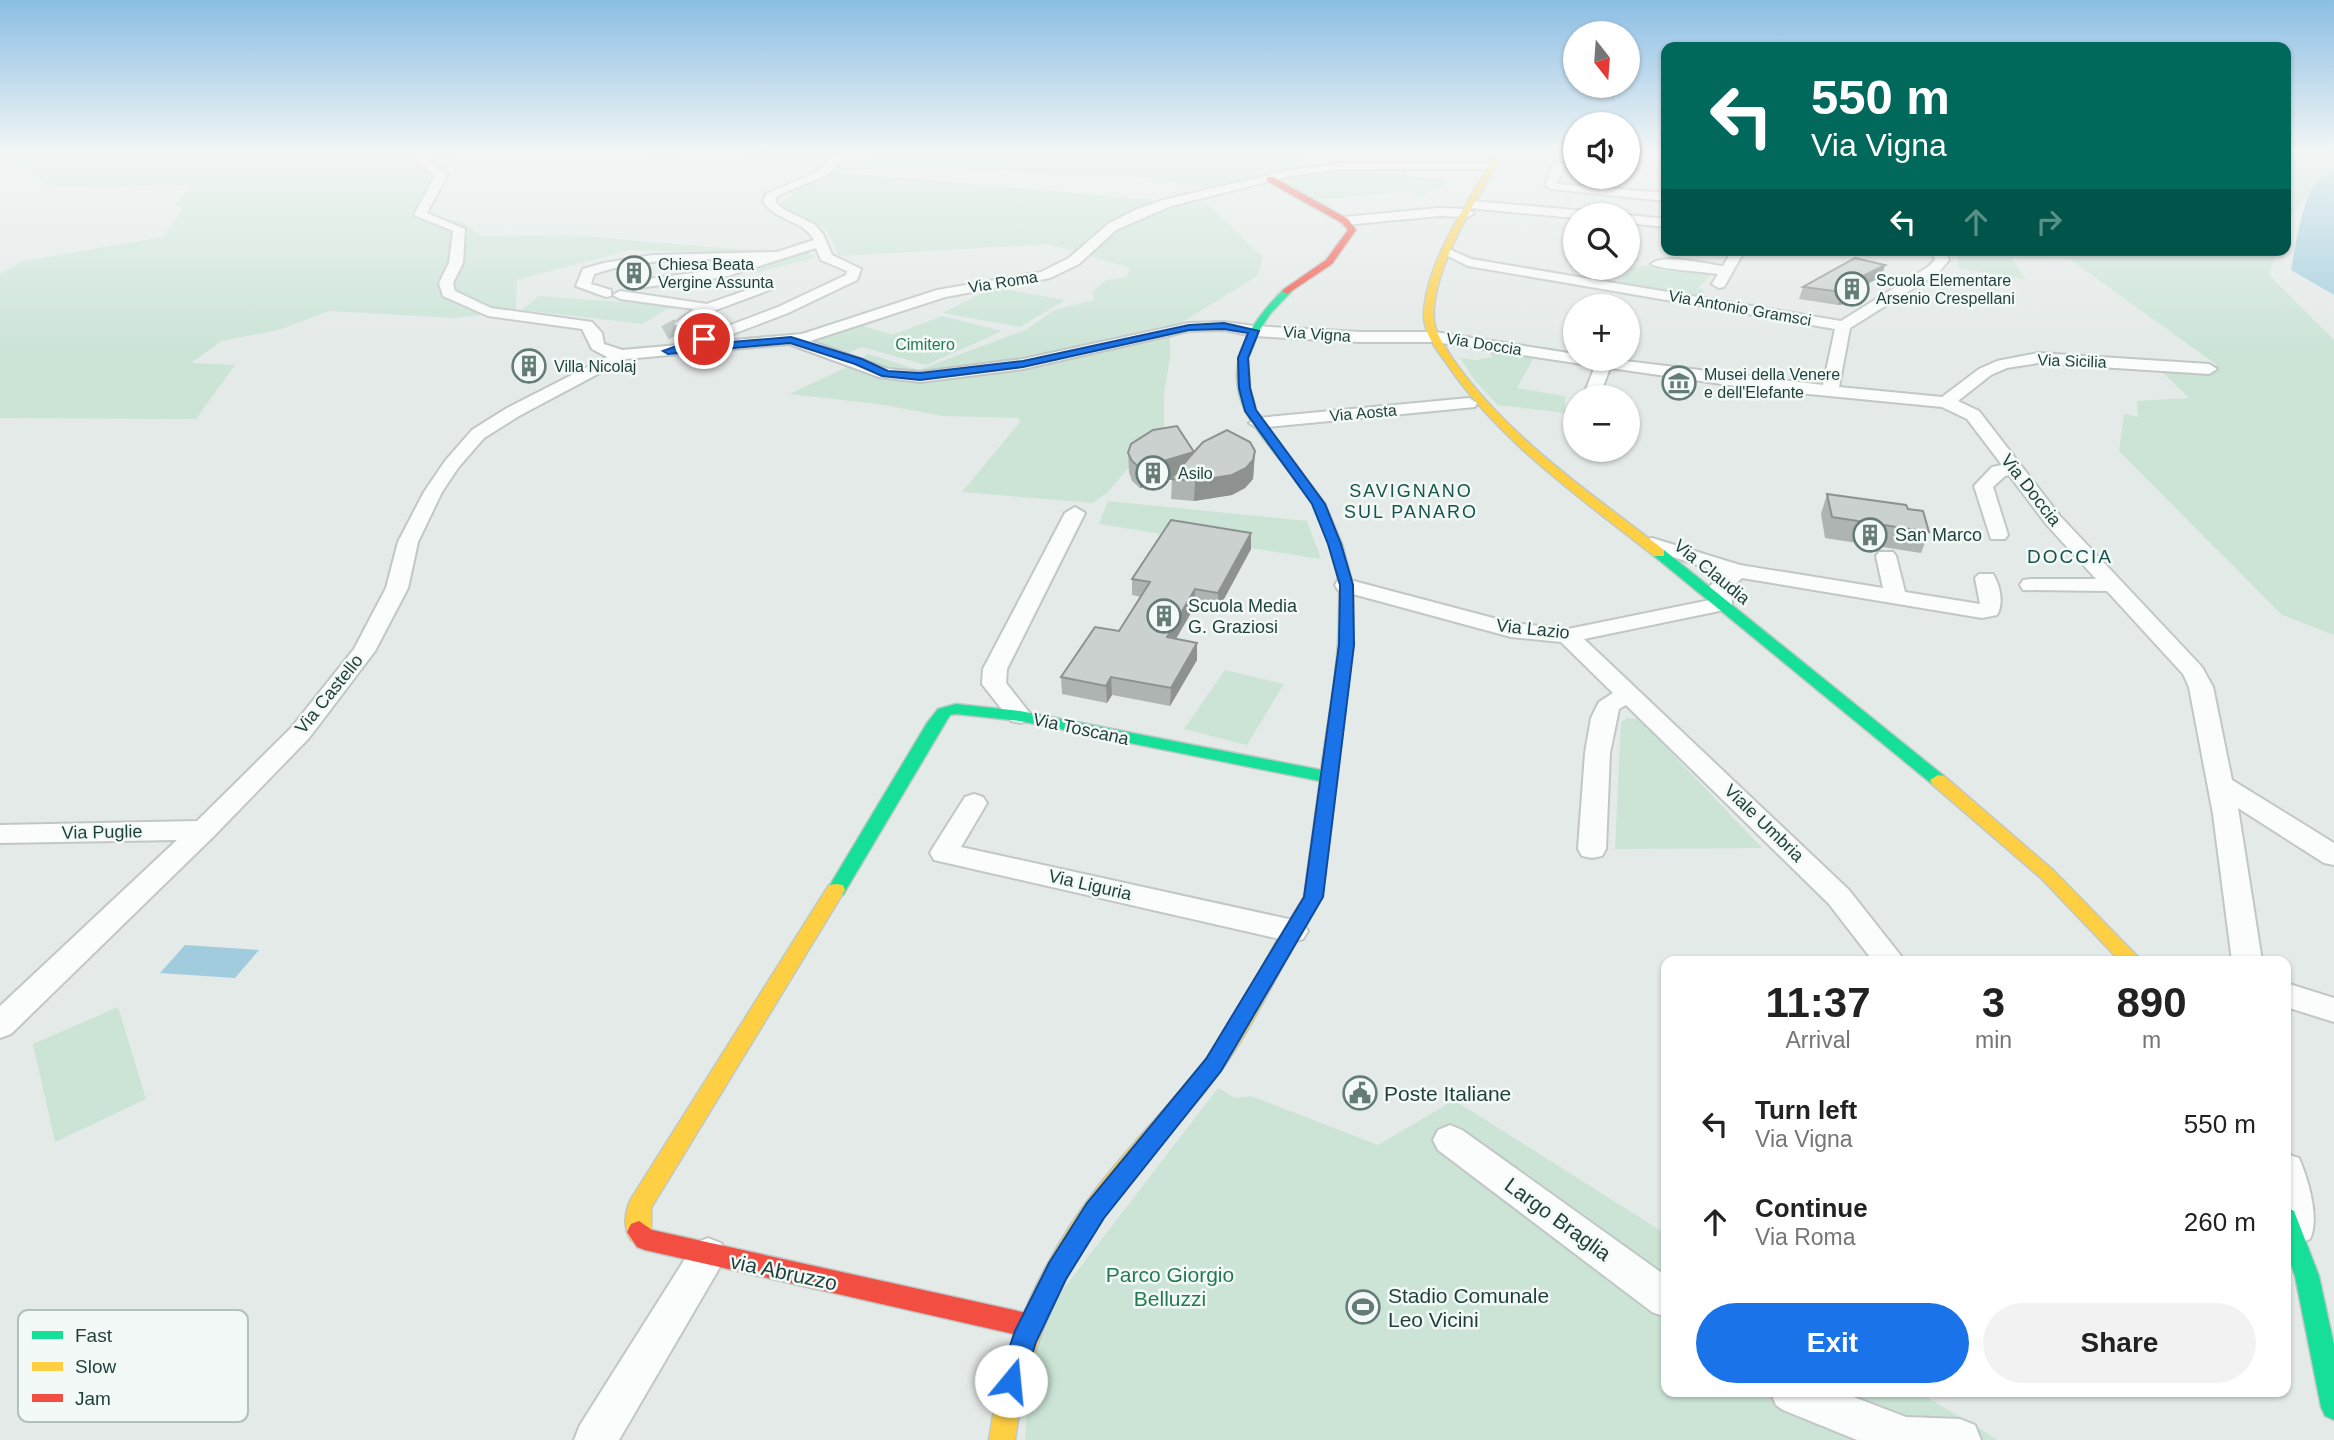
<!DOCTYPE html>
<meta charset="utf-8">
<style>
:root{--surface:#fff;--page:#f2f2f2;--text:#222;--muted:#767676;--accent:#1a73e8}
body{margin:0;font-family:Arial,sans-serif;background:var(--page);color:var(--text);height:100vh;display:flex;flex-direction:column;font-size:26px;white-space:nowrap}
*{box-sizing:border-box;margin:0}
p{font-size:23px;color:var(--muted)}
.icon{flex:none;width:38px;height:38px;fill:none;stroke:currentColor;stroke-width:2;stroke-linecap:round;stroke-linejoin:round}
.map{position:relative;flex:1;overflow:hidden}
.side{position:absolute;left:1661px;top:956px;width:630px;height:441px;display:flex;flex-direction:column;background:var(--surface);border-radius:14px;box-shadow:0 2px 5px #0004}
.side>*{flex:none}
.banner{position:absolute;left:1661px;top:42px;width:630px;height:214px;border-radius:14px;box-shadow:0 2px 5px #0004;background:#00695c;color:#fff;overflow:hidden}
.needle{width:46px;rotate:163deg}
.tools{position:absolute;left:1563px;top:21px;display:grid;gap:14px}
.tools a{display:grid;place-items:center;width:77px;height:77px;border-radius:50%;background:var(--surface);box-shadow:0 2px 5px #0004;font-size:35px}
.pin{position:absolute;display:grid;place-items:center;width:60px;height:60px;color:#fff;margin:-30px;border:4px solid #fff;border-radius:50%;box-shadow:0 2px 7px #0007}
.me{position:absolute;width:77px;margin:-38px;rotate:17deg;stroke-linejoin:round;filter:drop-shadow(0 0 5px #0008)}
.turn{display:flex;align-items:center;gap:24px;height:147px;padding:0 35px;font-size:32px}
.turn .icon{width:91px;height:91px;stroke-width:2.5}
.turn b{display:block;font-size:49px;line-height:60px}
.lanes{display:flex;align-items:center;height:66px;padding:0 35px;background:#0003;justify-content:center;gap:35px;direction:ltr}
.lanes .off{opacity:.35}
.eta{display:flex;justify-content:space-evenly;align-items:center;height:119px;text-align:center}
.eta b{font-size:42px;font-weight:800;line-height:49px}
.primary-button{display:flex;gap:14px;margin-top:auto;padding:14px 35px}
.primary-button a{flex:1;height:80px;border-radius:42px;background:var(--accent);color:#fff;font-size:28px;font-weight:800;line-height:80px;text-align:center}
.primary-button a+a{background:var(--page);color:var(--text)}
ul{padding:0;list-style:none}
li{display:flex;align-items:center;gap:21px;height:98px;padding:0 35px}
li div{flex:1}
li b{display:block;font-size:26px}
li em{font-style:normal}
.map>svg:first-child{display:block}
</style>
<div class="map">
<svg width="2334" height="1440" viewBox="0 0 2334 1440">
<rect width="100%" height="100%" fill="#e4eae8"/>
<path fill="#cbe4d6" d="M0,150H419L421,155L446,150H502L440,161L446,163L423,214L461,222L482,236L570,235L734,249L804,251L816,257L755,273L729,253L629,250L517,280L516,311L455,318L329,311L279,330L221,341L191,363L235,365L196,419L0,418V274L20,262L163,237L184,208L175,204L192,186L161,184L111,188L48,186L18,162L0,158Z
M588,150H1148L1161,152L1178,150H1300L1308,166L1301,172L1380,167L1378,173L1400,174L1406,167H1410L1405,176L1446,180L1437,191H1429L1421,198L1413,191L1317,200L1285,182V177L1210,190L1147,177L1027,174L1002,170L824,169L800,161L759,164L730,153L669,160L564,156Z
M2286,150H2334V170L2317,180L2286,224Z
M826,171L1209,205L1263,258L1257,276L1170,330V358L1164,394V426L1107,493L1092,503L962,492L1020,422L1019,418L943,416L878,404L789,394L843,369L868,354L919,370L1027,329L1054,310L1094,300L1092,292L1106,280L1126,277L1130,268L1049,244L839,256L827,230L778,205Z
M1957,250H2277L2269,275L2334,340V635L2282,615L2119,451L2124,414L2138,417L2137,401L2189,398L2159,369L2217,365L2069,259L2012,258L2026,280L1959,268Z
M1646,265C1663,272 1693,271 1713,273L1698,288L1705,290L1701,298L1618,284L1632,268Z
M993,287L1065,300L1020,327L943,313Z
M539,296L677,306L676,308L667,309L643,324L521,310Z
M942,316L1002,331L926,365L863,347L844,354L801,341L861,325L892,335Z
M1490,352L1533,359L1517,388L1565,396V413L1498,405L1476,382L1460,358L1476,360L1492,357Z
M1108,501L1307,521L1321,559L1099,524Z
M1225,670L1284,684L1247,745L1184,729Z
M1627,718L1639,719L1762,848L1615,849L1621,722Z
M118,1007L146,1099L55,1142L33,1044Z
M1218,1088L1235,1098L1251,1096L1378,1145L1454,1100L1666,1234V1391H1917L1998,1440H1025L1031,1331Z"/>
<path fill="#a0ccdd" d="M2334,170V295L2291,270C2295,248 2303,193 2319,179C2323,175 2329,173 2334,170Z
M185,945L259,950L235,978L160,973Z"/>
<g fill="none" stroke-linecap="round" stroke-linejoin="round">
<path stroke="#bdc8c5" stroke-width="15" stroke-dasharray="15 8" stroke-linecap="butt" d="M665,333L681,324"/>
<defs>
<path id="street" d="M412,150H422L424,158L447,175L427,213L465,229L463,263L453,283L455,291L491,308L592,322L602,333L604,344L622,350L802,334L937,290L1041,272L1069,258L1108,224L1135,210L1163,200L1291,170L1342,163H1494L1500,166L1494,169H1342L1291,176L1171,206L1116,230L1079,264L1050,278L945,297L810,341L888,369L920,372L1023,359L1189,323L1224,322L1254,326L1360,332H1435L1575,354V359H1609L1823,385L1835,329L1468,266L1442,253L1449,249L1471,259L1841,321L1928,267L1935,260L1932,250H1945L1949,260L1938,273L1850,328L1839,387L1942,397L1979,369L1997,361L2038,353L2209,364L2217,369L2209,374L2038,363L2007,368L1991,375L1958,401L1979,411L2060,516L2202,667L2213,687L2232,780L2334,843V865L2324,863L2238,808L2262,961H2232L2213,814L2189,687L2183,674L2107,591L2023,590L2020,585L2023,580L2031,579H2096L2046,524L2009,475L2005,476L1993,487L2008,535L2005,539H1991L1974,486L1992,467L2002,465L1967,419L1942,407L1757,389L1610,368L1599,397H1583L1595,366L1435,342H1360L1254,336L1224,330L1189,331L1023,369L920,382L879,377L789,344L626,359L519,416L484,438L458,468L442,492L418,542L408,588L375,651L309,738L214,836L11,1034L0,1038V1006L177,840L0,843V825L197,821L291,728L354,649L386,588L398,542L424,492L445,461L472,430L507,408L607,357L592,349L582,329L488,316L443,296L439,283L449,263L453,231L414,215L435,176L415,161Z
M862,150H883L840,161L829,174L777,196L775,202L783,209L814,224L823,234L832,255L861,269L857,280L788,313L717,340L712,342L704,337L707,334L778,307L846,275L847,271L821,260L816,248L724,277L638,288L633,287V281L722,269L754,259C702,259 643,257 594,274L591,284L611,290V296L606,297L576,286L583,269L604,263L653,255L777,252L814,240C804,220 776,221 763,202L766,194L821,170L832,156Z
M1559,162L1565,165L1557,184L1666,193V201L1551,189L1545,185L1553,165Z
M1473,201L1586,211L1592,215H1575V218L1469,208V202Z
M1439,208L1468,209L1474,213L1468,217L1439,216L1345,225L1339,221L1345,217Z
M1628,215L1666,219V227L1628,223Z
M1732,250H1745L1724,287L1719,288L1712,284L1718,274C1706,272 1657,269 1651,264C1664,253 1706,264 1723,266Z
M759,283L772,289L708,313L681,328L674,324L694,309L620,299L613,295L620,291L707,304L753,288L754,284Z
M1469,398L1477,403L1475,407L1258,428L1249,423L1258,418Z
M1075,507L1085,513L1007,669L1006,683L1032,716L1029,721L1020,723L1011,721L982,684L983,669L1065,513Z
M1652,538L1740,565L1883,588L1876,556L1879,552H1893L1896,556L1905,592L1980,604L1975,578L1979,574H1993C2000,585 2004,603 1997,615L1982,618L1742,578L1731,588L1732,604L1729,609L1584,639L1849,890L1905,961H1873L1829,904L1626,705L1619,709L1610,753L1606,849L1602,856L1592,858L1582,856L1578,849L1585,753L1591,718L1599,702L1613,693L1561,642L1511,637L1338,590L1335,585L1338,580L1346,579L1512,623L1568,629L1710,600L1709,587L1723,573L1645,548L1642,544L1645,540Z
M974,794L983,797L987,803L961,847L1293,920L1303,923L1308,931L1303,939L1293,942L934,860L930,853L934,846L965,797Z
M2286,983L2334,998V1022L2286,1007Z
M1450,1125L1462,1130L1666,1276V1317L1652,1312L1438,1150L1433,1140L1438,1130Z
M2286,1154L2299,1158C2308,1179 2320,1218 2310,1239L2297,1244L2286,1239Z
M708,1238L721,1243L727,1255L619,1440H574L580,1425L695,1243Z
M1770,1391H1838L1906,1417L1960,1419L1975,1425L1981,1440H1857L1783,1410L1776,1405Z"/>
<path id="fast" d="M1284,289L1292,291L1270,314L1259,331L1248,358L1250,388L1256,411L1325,504L1342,544L1353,585V645L1322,897L1292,949L1285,951L1278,949L1275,944L1304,897L1320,781L1020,721L956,714L950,715L843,895H829L827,890L927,723L938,709L956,704L1020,711L1321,770C1328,719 1339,668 1339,616C1339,606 1340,595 1339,584C1335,559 1325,526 1312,503C1293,471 1264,445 1246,412C1222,365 1251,321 1284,289Z
M1659,549L1664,550L1944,776L1946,780L1944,784H1932L1654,556L1652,553Z
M2286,1207L2294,1211L2319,1276L2334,1345V1420L2325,1416L2321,1407L2295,1276L2286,1250Z"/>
<path id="slow" d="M1499,150H1505C1481,193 1430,269 1434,320C1435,333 1445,347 1452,358C1507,437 1589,492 1664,550V556H1654C1580,497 1498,441 1445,361C1436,349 1425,334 1424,318C1423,264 1472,196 1499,150Z
M1938,775L1944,776L2053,870L2142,961H2120L2041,878L1932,784L1930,780Z
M836,884L843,885L845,890L651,1208V1232L647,1240L639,1243L631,1240C623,1227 625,1212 631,1199L829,885Z
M1285,937L1292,939L1295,944C1270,987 1249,1033 1219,1073C1192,1110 1160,1144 1131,1180C1070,1256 1027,1343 1015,1440H989C1002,1346 1042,1259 1100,1184C1133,1142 1171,1104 1204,1062C1233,1024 1254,980 1278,939Z"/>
<path id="jam" d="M1267,177H1273L1348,219L1356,230L1332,264L1287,294L1282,291L1284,289L1326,260L1348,230L1342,223L1267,181Z
M639,1221L652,1230L1031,1314L1040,1317L1044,1326L1040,1335L1031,1338L645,1250L637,1247L627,1232L631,1224Z"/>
</defs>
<use href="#street" stroke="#c1c7c5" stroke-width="4"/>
<use href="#fast" stroke="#bfc8c6" stroke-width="3"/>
<use href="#slow" stroke="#bfc8c6" stroke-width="3"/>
<use href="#jam" stroke="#bfc8c6" stroke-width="3"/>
<use href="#street" fill="#fbfcfc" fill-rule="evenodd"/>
<use href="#fast" fill="#16e098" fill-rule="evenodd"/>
<use href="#slow" fill="#ffcf43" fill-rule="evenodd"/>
<use href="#jam" fill="#f24e42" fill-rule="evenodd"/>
</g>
<path fill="#aeb4b2" d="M1885,265L1881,277L1855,290L1851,303L1838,305L1799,299L1803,287Z
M1255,451L1253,479L1245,488L1232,495L1194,501L1171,499L1172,479L1140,488L1132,481L1129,472L1128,453Z
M1827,494L1908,509L1929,532L1921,553L1825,538L1821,514Z
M1251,533V549L1218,610L1195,606L1176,639L1197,660L1170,706L1112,695L1107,703L1062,694L1061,677L1119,631L1141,597L1132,595V579Z"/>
<path fill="#8d9291" d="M1885,265L1881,277L1855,290L1851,303L1838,305L1842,292L1859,278Z
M1255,451L1253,479L1245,488L1232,495L1194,501L1195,481Z
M1194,452V472L1140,488V468Z
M1251,533V549L1218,610V593Z
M1195,589V606L1167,654V637Z
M1197,643V660L1170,706L1171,688Z
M1111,677L1112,695L1107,703L1106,686Z"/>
<path fill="#cad1cf" stroke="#8d9291" stroke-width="2" d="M1855,258L1885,265L1859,278L1854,291L1842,292L1803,287Z
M1177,426L1194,452L1203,442L1227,430L1250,442L1255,451L1253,460L1246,468L1232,475L1195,481L1171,479L1194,452L1140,468L1132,461L1128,453L1131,444L1153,430Z
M1827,494L1906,505L1908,509L1923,511L1929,532L1832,517Z
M1171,520L1251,533L1218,593L1195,589L1167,637L1197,643L1171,688L1111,677L1106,686L1061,677L1095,627L1119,631L1150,582L1132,579Z"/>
<linearGradient id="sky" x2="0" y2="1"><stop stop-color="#8bbee4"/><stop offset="0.43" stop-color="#f3f6f5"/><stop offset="1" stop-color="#f3f6f5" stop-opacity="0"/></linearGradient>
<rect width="2334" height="351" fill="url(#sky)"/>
<path fill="#1a73e8" stroke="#114b97" stroke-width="2" d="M1224,323L1259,331L1248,358L1250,388L1256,410L1325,504L1341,544L1353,585L1354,645L1323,897L1221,1071L1104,1218L1066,1279L1036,1342L1021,1390L1011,1394L1002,1390L998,1381L1015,1331L1049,1263L1087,1203L1206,1059L1304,897L1339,645L1340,585L1328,544L1312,504L1245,411L1239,388L1238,358L1248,333L1224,329L1189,330L1023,367L920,380L882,376L855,364L790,343L668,354L663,351L704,336L708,337V341L695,345L791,337L862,359L888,371L920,373L1023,361L1189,325Z"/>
<defs>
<symbol id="building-ring" viewBox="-11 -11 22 22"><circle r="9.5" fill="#f2f9f6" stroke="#647b78" stroke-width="1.5"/><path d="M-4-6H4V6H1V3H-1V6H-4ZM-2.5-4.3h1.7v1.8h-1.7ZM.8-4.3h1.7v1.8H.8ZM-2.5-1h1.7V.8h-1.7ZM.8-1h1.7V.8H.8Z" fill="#647b78"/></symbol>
<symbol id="museum-ring" viewBox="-11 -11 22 22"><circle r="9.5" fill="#f2f9f6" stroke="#647b78" stroke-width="1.5"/><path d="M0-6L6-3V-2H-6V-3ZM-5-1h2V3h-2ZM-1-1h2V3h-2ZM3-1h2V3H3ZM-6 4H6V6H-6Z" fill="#647b78"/></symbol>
<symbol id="civic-ring" viewBox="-11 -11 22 22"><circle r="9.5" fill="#f2f9f6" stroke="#647b78" stroke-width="1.5"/><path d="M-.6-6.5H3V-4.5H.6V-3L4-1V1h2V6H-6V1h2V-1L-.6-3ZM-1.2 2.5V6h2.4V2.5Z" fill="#647b78"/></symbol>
<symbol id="stadium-ring" viewBox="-11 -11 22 22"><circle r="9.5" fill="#f2f9f6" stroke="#647b78" stroke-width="1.5"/><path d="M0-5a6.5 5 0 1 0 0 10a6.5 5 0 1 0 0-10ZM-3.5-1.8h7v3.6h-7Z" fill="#647b78"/></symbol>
</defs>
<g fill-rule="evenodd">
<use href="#building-ring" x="615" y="254" width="38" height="38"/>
<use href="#building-ring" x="1833" y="270" width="38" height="38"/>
<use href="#building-ring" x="510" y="347" width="38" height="38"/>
<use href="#museum-ring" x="1660" y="364" width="38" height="38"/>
<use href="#building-ring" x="1134" y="454" width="38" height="38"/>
<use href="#building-ring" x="1851" y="516" width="38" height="38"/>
<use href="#building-ring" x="1145" y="597" width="38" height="38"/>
<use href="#civic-ring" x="1341" y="1074" width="38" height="38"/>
<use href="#stadium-ring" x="1344" y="1288" width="38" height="38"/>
</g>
<g text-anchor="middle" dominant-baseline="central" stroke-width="5" stroke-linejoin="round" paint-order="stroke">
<g font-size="16" fill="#1f3f3b" stroke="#f2f9f6" text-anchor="start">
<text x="658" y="264">Chiesa Beata<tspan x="658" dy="18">Vergine Assunta</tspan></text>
<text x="1876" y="280">Scuola Elementare<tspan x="1876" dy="18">Arsenio Crespellani</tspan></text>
<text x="554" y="366">Villa Nicolaj</text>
<text x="1704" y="374">Musei della Venere<tspan x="1704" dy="18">e dell'Elefante</tspan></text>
<text x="1178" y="473">Asilo</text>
</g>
<g font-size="16" fill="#1f3f3b" stroke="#f2f9f6">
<text transform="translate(1003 282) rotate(-9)">Via Roma</text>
<text transform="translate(1740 308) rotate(10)">Via Antonio Gramsci</text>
<text transform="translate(1317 334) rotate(4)">Via Vigna</text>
<text transform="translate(1484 344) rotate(9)">Via Doccia</text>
<text transform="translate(2072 361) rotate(2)">Via Sicilia</text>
<text transform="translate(1363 413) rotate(-5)">Via Aosta</text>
</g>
<g font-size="16" fill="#257a52" stroke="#f2f9f6">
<text x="925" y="344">Cimitero</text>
</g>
<g font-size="18" fill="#1f3f3b" stroke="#f2f9f6">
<text transform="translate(2031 490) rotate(52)">Via Doccia</text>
<text transform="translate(1712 572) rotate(39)">Via Claudia</text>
<text transform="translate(1533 629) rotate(6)">Via Lazio</text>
<text transform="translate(329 694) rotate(-51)">Via Castello</text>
<text transform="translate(1081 729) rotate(12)">Via Toscana</text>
<text transform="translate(1764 823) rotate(44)">Viale Umbria</text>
<text transform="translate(102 832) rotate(-1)">Via Puglie</text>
<text transform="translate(1090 885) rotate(13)">Via Liguria</text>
</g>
<g font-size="18" letter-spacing="2" fill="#19534d" stroke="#f2f9f6">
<text x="1411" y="491">SAVIGNANO<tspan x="1411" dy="21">SUL PANARO</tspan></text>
</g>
<g font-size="18" fill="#1f3f3b" stroke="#f2f9f6" text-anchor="start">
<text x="1895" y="535">San Marco</text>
<text x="1188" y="606">Scuola Media<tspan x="1188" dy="21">G. Graziosi</tspan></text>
</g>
<g font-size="19" letter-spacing="2" fill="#19534d" stroke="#f2f9f6">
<text x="2070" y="556">DOCCIA</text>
</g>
<g font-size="21" fill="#1f3f3b" stroke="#f2f9f6" text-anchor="start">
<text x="1384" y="1093">Poste Italiane</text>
<text x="1388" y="1295">Stadio Comunale<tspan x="1388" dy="24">Leo Vicini</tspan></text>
</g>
<g font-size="21" fill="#1f3f3b" stroke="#f2f9f6">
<text transform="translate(1558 1219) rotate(36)">Largo Braglia</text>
<text transform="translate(784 1272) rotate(12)">via Abruzzo</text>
</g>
<g font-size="21" fill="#257a52" stroke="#f2f9f6">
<text x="1170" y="1274">Parco Giorgio<tspan x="1170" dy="24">Belluzzi</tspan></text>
</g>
</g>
<rect x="18" y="1310" width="230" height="112" rx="10" fill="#f2f9f6" stroke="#b3c1be" stroke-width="2"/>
<rect x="32" y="1331" width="31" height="8" fill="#16e098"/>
<rect x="32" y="1362" width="31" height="9" fill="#ffcf43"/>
<rect x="32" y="1394" width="31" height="8" fill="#f24e42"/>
<g font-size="19" fill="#1f3f3b">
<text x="75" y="1342">Fast</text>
<text x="75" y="1373">Slow</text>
<text x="75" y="1405">Jam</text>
</g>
</svg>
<div class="tools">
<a><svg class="needle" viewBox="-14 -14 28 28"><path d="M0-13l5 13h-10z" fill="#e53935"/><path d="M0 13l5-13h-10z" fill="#767676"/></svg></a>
<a><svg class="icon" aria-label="sound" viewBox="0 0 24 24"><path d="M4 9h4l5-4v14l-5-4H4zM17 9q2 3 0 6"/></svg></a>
<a><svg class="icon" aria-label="search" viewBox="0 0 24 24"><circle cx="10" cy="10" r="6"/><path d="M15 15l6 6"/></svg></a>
<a>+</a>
<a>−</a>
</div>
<div class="pin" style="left:704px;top:339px;background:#d93025"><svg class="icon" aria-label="arrive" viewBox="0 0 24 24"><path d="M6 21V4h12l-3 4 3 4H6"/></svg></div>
<svg class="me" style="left:1011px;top:1381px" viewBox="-20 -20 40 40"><circle r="19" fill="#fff"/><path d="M0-13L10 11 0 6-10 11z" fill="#1a73e8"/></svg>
<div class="banner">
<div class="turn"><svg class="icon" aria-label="left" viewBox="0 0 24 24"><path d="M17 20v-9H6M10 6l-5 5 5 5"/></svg><div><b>550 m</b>Via Vigna</div></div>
<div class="lanes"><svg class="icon" aria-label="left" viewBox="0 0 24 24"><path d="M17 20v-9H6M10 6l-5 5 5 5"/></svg><svg class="icon off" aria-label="ahead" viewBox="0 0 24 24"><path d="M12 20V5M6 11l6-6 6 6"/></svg><svg class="icon off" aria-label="right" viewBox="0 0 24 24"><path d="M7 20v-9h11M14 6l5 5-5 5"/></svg></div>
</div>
<section class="side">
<div class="eta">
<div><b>11:37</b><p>Arrival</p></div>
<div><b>3</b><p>min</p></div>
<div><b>890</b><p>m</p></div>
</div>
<ul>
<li><svg class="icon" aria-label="left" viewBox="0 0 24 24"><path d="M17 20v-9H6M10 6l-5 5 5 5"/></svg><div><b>Turn left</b><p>Via Vigna</p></div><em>550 m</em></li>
<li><svg class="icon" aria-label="ahead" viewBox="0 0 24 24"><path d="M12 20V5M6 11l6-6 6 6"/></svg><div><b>Continue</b><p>Via Roma</p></div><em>260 m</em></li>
</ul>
<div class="primary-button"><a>Exit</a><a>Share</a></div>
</section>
</div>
